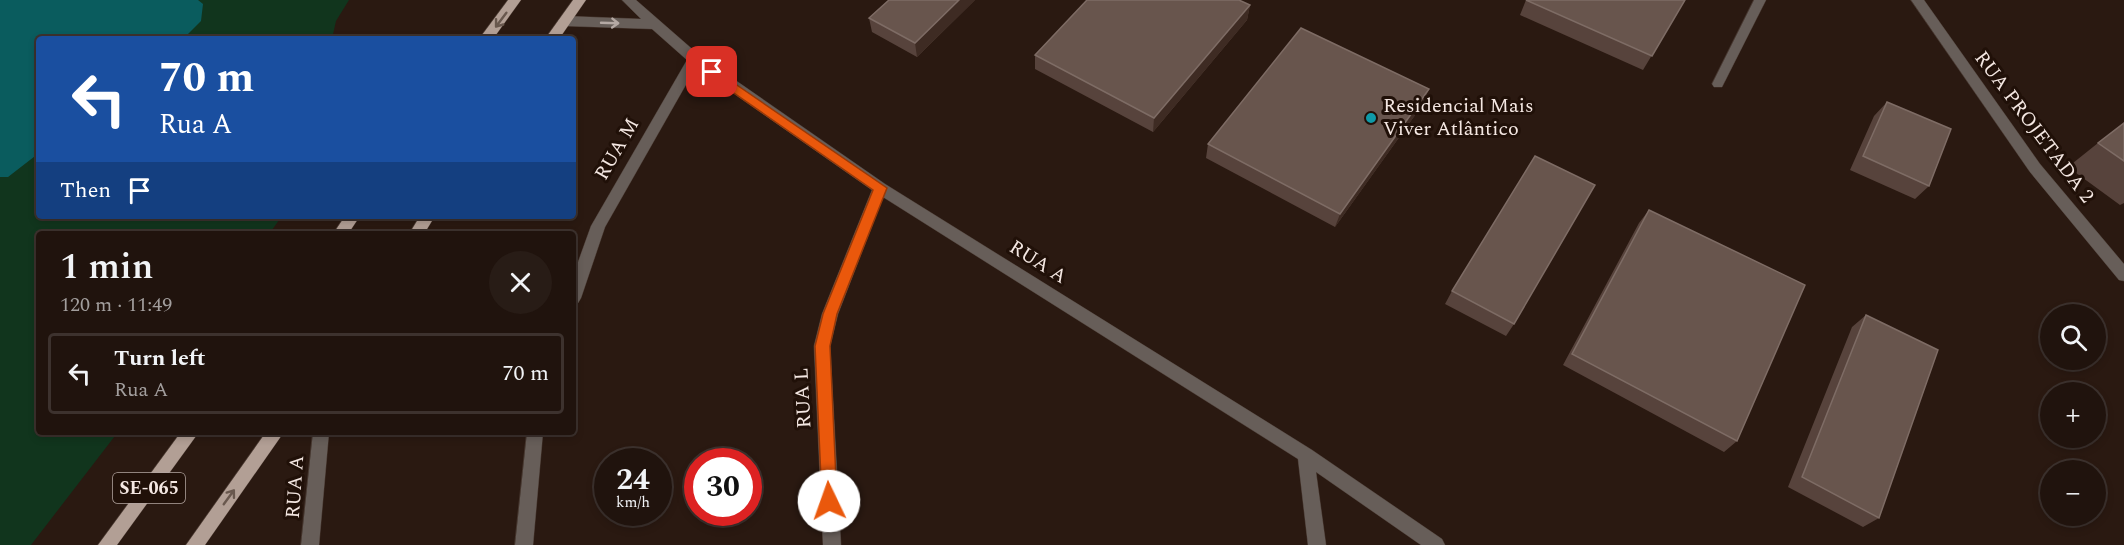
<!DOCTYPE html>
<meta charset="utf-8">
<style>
:root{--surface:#20130d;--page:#281c16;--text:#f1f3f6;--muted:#a29e9d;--line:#3d322e}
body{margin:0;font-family:Spectral,serif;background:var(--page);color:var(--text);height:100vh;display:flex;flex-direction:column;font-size:22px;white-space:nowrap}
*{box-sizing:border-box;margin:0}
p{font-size:20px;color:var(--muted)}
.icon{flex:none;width:33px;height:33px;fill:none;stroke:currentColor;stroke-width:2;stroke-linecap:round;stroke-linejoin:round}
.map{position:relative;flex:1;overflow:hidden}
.details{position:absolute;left:36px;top:231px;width:540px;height:204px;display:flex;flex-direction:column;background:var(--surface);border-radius:6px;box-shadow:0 3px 9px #0003,0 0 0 2px var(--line)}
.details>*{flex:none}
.banner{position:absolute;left:36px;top:36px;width:540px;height:183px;border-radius:6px;box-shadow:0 3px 9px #0003,0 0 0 2px var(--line);background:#1a4fa0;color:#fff;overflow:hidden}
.buttons{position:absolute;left:2040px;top:304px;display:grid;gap:12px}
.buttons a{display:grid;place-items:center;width:66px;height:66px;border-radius:50%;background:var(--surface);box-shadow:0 3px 9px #0003,0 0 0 2px var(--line);font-size:30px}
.speed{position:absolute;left:594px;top:448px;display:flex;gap:12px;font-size:30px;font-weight:700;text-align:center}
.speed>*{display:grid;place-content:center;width:78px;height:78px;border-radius:50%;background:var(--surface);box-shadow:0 3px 9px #0003,0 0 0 2px var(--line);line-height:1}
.speed small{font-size:15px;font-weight:400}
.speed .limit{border:9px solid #d22;background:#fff;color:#111}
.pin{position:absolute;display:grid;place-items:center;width:51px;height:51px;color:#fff;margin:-26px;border-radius:12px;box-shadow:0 3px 9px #0006}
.me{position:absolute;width:66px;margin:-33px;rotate:357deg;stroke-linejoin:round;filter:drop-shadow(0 0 4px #0008)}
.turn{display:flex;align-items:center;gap:21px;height:126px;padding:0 24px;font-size:27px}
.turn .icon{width:78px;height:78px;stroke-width:2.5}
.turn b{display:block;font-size:42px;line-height:51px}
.then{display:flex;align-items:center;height:57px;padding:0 24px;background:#0003;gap:12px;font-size:22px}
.round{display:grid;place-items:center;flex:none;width:63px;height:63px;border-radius:32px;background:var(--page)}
.overview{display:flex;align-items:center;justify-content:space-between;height:102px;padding:0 24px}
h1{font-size:36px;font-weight:600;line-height:45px}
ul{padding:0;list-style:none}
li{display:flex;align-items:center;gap:18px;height:81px;margin:0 12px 9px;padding:0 12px;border:3px solid var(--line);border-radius:6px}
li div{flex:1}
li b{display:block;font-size:22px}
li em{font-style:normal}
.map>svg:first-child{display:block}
</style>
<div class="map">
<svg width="2124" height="545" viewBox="0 0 2124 545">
<rect width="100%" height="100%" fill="#2a1911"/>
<path fill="#11351d" d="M0,0H349L336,21L332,39H39V216H282L269,234H39V432H118L31,545H0Z"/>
<path fill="#0a5c5e" d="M0,0H198L203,4L201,21L183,39H39V153L8,177H0Z"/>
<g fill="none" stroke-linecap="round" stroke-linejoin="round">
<defs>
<path id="lane" d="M1754,0H1766L1722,87H1714L1712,84Z"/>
<path id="street" d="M622,0H636L699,55L885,184L1312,450L1442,539L1445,545H1421L1316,472L1326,545H1308L1298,459L883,197L838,314L830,346L841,545H823L814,346L822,314L872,190L696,67L605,227L581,298L578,303L573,305V276L591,226L687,60L652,29L565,26L558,21L565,16L641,19Z
M1911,0H1924L2040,164L2124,264V281L2119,280L2030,172Z
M313,432H329L319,545H301Z
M527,432H543L533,545H515Z"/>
<path id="primary" d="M508,0H521L493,39H479Z
M573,0H586L559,39H545Z
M345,216H360L348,234H333Z
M420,216H435L424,234H409Z
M181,432H199L117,545H98Z
M266,432H284L205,545H186Z"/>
</defs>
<use href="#lane" stroke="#46362e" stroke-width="1"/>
<use href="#street" stroke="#46362e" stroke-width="1"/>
<use href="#primary" stroke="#46362e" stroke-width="1"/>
<use href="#lane" fill="#675e59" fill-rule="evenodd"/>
<use href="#street" fill="#675e59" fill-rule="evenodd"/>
<use href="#primary" fill="#b29f95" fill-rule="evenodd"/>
</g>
<path fill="#57433c" d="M975,0L917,57L872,32L869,18Z
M1526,0H1685L1643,70L1520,15Z
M1250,5L1247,20L1153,132L1035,69V55Z
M1887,102L1929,186L1915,199L1850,170L1874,116Z
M1423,104L1335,227L1206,158L1208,144Z
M2124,123V203L2120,205L2068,167L2098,143Z
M1649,210L1737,441L1724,452L1563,365L1639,223Z
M1452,291L1514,324L1506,336L1445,304Z
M1866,315L1879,518L1863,527L1788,487L1852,327Z"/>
<path fill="#3e2b23" d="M959,0H975L917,57L915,43Z
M1250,5L1247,20L1153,132L1154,118Z
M1429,89L1423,104L1335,227L1340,214Z"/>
<path fill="#68554d" stroke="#7e6c65" stroke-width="1.5" d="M889,0H959L915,43L869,18Z
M1087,0H1239L1250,5L1154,118L1035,55Z
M1526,0H1685L1652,56Z
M1301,28L1429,89L1340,214L1208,144Z
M1887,102L1951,129L1929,186L1863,156Z
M2124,123V161L2098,143Z
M1535,156L1595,185L1514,324L1452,291Z
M1649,210L1805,285L1737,441L1572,354Z
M1866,315L1938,350L1879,518L1802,477Z"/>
<defs><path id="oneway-shaft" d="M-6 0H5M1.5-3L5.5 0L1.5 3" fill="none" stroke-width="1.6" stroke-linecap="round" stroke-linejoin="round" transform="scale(1.5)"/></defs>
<g stroke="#69584e">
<use href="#oneway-shaft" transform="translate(501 20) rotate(127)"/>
<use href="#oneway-shaft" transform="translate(229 497) rotate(-54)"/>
</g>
<use stroke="#b5a9a4" href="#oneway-shaft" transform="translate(610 23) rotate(2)"/>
<path fill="#ea580c" stroke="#983908" stroke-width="1.5" d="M712,68L887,188L837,314L830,346L837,501L835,506L829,508L824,506L822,501L815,346L823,314L873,190L708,75L706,72Z"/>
<circle fill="#0f9aa8" stroke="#201008" stroke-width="2" cx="1371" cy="118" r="6"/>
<g text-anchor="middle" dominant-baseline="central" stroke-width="6" stroke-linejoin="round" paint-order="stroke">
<rect fill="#201008" stroke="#b4a6a1" stroke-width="1.5" x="113" y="473" width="72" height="30" rx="4.5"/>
<g font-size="18" font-weight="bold" fill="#f4e7e2">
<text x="149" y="488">SE-065</text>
</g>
<g font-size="20" fill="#f4e7e2" stroke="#201008" text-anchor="start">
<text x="1383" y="106">Residencial Mais<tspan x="1383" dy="23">Viver Atlântico</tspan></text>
</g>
<g font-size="20" fill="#f4e7e2" stroke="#201008">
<text transform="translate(2034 127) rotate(53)">RUA PROJETADA 2</text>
<text transform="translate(617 149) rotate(-60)">RUA M</text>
<text transform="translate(1038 262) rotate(32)">RUA A</text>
<text transform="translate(803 398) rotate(-93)">RUA L</text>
<text transform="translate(295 487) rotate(-86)">RUA A</text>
</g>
</g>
</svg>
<div class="buttons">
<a><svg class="icon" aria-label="search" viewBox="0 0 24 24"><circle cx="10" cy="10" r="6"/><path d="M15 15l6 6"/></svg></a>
<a>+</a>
<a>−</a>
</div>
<div class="speed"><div>24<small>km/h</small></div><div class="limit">30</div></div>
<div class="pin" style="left:712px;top:72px;background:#d93025"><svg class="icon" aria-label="arrive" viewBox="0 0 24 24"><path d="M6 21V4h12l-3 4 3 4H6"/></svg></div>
<svg class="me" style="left:829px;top:501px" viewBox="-20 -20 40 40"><circle r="19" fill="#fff"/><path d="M0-13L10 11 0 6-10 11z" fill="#ea580c"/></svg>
<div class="banner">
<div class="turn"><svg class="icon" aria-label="left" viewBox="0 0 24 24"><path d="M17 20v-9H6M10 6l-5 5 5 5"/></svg><div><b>70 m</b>Rua A</div></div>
<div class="then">Then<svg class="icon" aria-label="arrive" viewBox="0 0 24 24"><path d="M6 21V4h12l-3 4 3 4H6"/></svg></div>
</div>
<section class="details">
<div class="overview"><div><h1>1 min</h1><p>120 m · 11:49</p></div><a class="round"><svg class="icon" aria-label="close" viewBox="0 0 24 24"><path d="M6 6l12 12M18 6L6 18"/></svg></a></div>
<ul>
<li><svg class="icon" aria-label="left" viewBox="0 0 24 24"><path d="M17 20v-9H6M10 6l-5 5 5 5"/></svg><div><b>Turn left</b><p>Rua A</p></div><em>70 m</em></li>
</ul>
</section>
</div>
